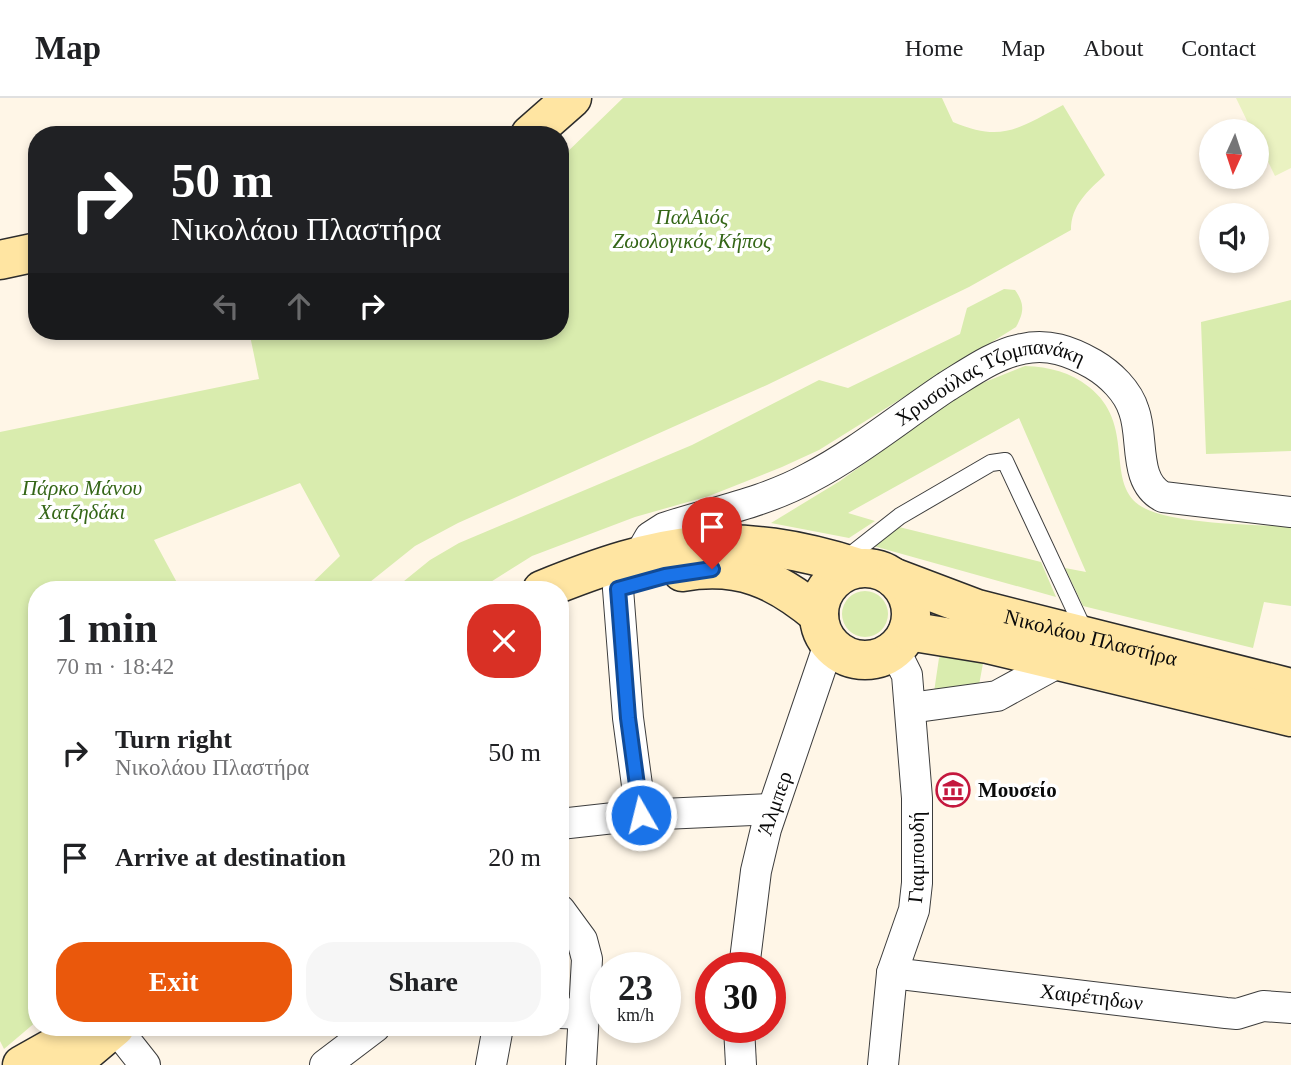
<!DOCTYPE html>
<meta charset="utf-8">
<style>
:root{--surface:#fff;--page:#f6f6f6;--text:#202124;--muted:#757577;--line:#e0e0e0;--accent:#ea580c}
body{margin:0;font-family:"Times New Roman",serif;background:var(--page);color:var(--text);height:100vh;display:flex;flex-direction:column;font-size:26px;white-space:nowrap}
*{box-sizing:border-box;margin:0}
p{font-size:23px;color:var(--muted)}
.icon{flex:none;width:38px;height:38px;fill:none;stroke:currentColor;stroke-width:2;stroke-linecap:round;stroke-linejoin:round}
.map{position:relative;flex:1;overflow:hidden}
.drawer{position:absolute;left:28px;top:483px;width:541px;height:455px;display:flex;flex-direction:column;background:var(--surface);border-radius:28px;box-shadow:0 4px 10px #0003}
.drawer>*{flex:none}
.guide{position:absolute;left:28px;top:28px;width:541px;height:214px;border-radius:28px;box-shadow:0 4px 10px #0003;background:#202124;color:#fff;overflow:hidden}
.needle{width:46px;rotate:183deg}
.controls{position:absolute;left:1199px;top:21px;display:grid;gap:14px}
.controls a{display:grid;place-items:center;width:70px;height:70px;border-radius:50%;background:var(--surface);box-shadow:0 4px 10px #0003;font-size:35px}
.speed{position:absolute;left:590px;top:854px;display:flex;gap:14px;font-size:35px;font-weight:700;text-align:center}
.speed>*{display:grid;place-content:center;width:91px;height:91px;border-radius:50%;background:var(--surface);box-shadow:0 4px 10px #0003;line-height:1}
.speed small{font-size:18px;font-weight:400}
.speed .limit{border:10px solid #d22;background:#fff;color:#111}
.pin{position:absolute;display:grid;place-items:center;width:60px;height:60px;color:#fff;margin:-72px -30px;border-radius:50% 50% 50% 0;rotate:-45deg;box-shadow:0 0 7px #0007}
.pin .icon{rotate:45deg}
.me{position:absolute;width:77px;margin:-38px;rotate:352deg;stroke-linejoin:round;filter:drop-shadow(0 0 5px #0008)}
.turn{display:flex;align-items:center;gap:24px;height:147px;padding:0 28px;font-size:32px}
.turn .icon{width:91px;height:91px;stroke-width:2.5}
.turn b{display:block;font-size:49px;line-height:60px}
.lanes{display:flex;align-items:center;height:66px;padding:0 28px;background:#0003;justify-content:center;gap:35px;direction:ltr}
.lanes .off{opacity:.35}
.round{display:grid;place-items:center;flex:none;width:74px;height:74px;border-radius:28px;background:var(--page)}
.headline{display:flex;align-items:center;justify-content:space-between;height:119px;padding:0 28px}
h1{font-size:42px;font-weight:700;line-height:52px}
.cta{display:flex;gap:14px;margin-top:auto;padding:14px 28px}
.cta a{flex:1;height:80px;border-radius:28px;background:var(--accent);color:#fff;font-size:28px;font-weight:700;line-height:80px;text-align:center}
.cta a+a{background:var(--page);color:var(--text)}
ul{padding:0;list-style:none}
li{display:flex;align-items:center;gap:21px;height:105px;padding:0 28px}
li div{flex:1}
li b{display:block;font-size:26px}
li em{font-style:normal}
header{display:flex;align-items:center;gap:42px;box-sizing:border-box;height:98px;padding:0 35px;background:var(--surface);border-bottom:2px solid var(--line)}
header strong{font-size:33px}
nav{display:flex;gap:38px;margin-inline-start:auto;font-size:24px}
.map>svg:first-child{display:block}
</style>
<header>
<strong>Map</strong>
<nav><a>Home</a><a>Map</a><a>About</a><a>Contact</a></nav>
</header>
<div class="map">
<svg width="1291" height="967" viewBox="0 0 1291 967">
<rect width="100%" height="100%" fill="#fff6e7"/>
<path fill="#d9ecae" d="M623,0H942L953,24C1003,45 1019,30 1063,7L1105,77C1088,93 1071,107 1071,132L969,189L767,287L458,425L415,448L360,492H305L340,458L300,385L154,442L181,492H37V923L4,951L0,943V334L259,281L249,233H560V61Z
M1004,191L1015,192C1025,206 1024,214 1016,229L819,352L782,369L709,398L635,419L532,458L478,492H393L430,462L459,445L692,347L819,282L848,290L960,236L967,210Z
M1291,202V353L1206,356L1201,224Z
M1025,268C1050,269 1070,274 1089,289C1136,326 1105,382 1139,407C1167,427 1255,426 1291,429V508L1264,504L1253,550L1083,508L1065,470L1086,474L1019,320L848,415L875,423L849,440L771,425L840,383L970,290Z
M899,429L1041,464L1056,499L870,447Z
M842 516a23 23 0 1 1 46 0a23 23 0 1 1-46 0Z
M943,555L984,560L979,587L934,594L939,560Z"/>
<path fill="#eaf2c1" d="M1236,0H1291V70L1275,78L1257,41L1256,33H1252Z"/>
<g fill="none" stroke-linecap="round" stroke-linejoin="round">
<defs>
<path id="lane" d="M844,462L900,418L991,365L1005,363L1085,534"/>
<g id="street">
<path id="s1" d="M639,458L650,439L664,430C712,414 763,405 809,380C857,355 901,319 946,289C969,275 995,256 1022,251C1048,245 1070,253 1093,266C1110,276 1128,293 1134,313C1144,340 1133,384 1163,399L1291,414"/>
<path d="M618,491L628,620L641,717"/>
<path d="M910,610L997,598L1061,563"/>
<path d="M560,726L641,717L772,711"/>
<path d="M560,812L582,842L587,861L581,967"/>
<path id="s2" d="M744,870L756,773L766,731L829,546"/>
<path id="s3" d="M892,875L1226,915L1237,916L1263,908L1291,910"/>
<path d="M560,915L585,916"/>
<path d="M115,929L145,967"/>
<path d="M739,929L741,967"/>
<path d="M325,967L375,929"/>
<path d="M491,967L498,929"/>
<path id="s4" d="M883,967L892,875L914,812L917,785V700L907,577L901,565L889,556"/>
</g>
<g id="secondary">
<path d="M530,37L572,0"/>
<path d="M0,162L37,154"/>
<circle cx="865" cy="516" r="46"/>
<path d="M682,474C739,464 776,481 819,517"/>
<path id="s5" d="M895,480L977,511L1291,590"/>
<path d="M542,492C663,443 733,430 859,470"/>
<path d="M908,533L988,546L1291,619"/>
<path d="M22,967L54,949L78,929"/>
<path d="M70,967L115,929"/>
</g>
</defs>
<use href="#lane" stroke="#3d3d3d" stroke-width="18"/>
<use href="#street" stroke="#3d3d3d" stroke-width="32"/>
<use href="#secondary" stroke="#2c2c2c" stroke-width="41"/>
<use href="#lane" stroke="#fff" stroke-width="16"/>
<use href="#street" stroke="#fff" stroke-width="30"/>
<use href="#secondary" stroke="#ffe5a2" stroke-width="38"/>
</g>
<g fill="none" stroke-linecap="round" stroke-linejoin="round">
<defs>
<path id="route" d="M641,717L628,620L618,491L665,478L712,471"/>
</defs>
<use href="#route" stroke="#114b97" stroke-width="18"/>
<use href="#route" stroke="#1a73e8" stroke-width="12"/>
</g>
<defs>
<symbol id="museum-ring" viewBox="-11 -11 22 22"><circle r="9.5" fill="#fff" stroke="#c4183e" stroke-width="1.5"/><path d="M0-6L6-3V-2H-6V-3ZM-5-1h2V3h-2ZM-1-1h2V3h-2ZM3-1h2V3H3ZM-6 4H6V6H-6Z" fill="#c4183e"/></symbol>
</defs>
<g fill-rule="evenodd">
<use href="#museum-ring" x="934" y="673" width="38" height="38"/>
</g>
<g text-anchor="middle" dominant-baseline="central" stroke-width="7" stroke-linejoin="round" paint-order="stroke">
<g font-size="21" font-style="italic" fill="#346617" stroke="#fff">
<text x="692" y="119">ΠαλΑιός<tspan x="692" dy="24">Ζωολογικός Κήπος</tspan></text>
<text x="82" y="390">Πάρκο Μάνου<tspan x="82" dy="24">Χατζηδάκι</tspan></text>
</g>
<g font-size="21" fill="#0a0a0a" stroke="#fff">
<text stroke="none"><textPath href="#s1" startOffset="402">Χρυσούλας Τζομπανάκη</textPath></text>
<text stroke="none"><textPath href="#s5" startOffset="205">Νικολάου Πλαστήρα</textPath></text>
<text stroke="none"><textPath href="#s2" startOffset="168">Άλμπερ</textPath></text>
<text stroke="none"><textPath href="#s4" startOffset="212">Γιαμπουδή</textPath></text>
<text stroke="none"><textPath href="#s3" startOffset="201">Χαιρέτηδων</textPath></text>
</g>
<g font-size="21" font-weight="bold" fill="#0a0a0a" stroke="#fff" text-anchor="start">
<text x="978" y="692">Μουσείο</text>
</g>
</g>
</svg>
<div class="controls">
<a><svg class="needle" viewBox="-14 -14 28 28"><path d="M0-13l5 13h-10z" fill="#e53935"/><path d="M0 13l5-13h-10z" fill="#757577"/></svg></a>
<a><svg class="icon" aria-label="sound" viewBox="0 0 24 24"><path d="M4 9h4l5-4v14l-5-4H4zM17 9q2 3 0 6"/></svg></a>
</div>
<div class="speed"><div>23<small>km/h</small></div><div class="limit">30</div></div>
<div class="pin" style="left:712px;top:471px;background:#d93025"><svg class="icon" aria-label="arrive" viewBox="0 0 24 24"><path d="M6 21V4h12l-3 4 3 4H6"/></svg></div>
<svg class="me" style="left:641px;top:717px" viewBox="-20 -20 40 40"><circle r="17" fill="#1a73e8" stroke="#fff" stroke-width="3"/><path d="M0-11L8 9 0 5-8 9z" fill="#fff"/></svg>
<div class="guide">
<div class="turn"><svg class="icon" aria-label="right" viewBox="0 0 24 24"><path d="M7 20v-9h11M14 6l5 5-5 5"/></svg><div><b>50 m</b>Νικολάου Πλαστήρα</div></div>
<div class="lanes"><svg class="icon off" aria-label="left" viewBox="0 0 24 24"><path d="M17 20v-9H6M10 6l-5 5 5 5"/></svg><svg class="icon off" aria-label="ahead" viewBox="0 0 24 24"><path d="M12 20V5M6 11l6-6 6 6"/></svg><svg class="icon" aria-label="right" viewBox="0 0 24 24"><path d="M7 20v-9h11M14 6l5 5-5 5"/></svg></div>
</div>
<section class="drawer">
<div class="headline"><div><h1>1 min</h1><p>70 m · 18:42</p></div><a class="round" style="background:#d93025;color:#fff"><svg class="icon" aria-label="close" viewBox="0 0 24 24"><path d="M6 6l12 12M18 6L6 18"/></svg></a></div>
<ul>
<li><svg class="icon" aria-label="right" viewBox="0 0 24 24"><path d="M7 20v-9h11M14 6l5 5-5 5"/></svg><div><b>Turn right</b><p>Νικολάου Πλαστήρα</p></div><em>50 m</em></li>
<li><svg class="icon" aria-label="arrive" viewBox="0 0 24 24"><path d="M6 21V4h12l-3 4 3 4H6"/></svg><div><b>Arrive at destination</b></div><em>20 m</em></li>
</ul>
<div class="cta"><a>Exit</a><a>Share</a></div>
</section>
</div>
